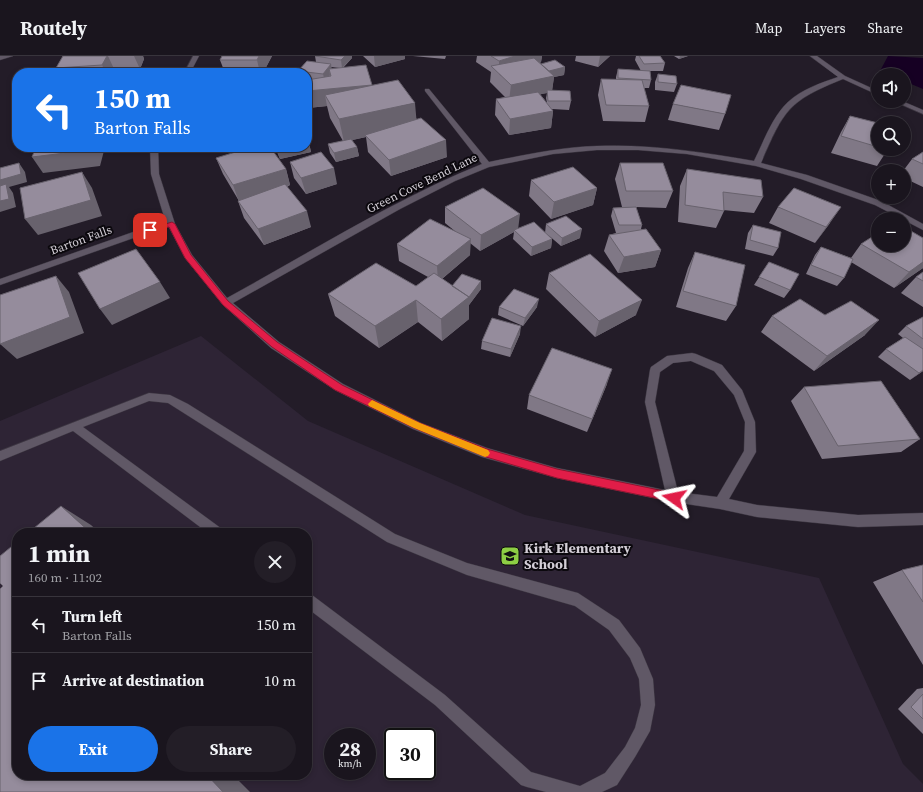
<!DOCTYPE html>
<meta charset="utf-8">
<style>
:root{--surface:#1a151e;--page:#231e27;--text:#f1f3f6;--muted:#9f9fa4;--line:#38343c;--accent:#1a73e8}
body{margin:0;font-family:"Source Serif 4",serif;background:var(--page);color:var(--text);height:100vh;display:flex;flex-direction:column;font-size:15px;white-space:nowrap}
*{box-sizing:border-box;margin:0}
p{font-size:13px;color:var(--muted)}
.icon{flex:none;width:22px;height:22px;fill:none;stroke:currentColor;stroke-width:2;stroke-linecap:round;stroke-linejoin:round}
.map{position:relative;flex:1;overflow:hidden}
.panel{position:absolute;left:12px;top:472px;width:300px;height:252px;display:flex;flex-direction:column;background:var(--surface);border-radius:16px;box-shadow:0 2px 6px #0003,0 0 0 1px var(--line)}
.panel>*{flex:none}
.banner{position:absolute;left:12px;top:12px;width:300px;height:84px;border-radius:16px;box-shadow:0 2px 6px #0003,0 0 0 1px var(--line);background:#1a73e8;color:#fff;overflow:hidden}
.tools{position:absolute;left:871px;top:12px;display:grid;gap:8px}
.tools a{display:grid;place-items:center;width:40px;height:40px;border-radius:50%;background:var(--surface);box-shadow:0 2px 6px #0003,0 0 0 1px var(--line);font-size:20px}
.speed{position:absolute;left:324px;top:672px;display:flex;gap:8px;font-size:20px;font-weight:700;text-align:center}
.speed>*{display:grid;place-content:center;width:52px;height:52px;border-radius:50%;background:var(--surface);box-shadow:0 2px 6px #0003,0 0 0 1px var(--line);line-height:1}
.speed small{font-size:10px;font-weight:400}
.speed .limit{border:2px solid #111;border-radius:6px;background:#fff;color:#111}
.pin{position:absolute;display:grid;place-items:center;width:34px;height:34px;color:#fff;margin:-17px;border-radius:8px;box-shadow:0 2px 6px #0006}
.me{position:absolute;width:44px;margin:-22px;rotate:282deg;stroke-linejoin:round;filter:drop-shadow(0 0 3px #0008)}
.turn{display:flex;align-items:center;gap:14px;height:84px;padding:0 16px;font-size:18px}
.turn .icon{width:52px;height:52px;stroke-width:2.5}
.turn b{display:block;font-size:28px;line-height:34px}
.round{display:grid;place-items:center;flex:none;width:42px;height:42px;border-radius:21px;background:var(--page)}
.summary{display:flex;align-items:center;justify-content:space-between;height:68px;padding:0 16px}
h1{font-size:24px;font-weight:700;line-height:30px}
.action{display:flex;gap:8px;margin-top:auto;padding:8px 16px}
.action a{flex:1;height:46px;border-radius:24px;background:var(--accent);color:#fff;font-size:16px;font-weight:700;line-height:46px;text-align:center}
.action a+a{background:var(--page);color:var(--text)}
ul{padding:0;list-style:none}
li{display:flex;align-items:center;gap:12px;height:56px;padding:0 16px;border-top:1px solid var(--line)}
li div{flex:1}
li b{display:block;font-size:15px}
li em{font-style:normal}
header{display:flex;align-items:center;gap:24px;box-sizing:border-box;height:56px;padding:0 20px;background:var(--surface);border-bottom:1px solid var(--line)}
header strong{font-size:19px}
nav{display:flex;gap:22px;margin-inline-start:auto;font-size:14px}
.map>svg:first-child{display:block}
</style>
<header>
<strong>Routely</strong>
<nav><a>Map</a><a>Layers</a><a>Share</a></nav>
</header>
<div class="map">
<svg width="923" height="736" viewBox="0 0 923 736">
<rect width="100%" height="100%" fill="#231c28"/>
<path fill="#2e2435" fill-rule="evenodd" d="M201,280L308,365L525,459L819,522L903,708L923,728V736H0V365ZM17,477H307V719H17ZM333,681H367V715H333ZM393,681H427V715H393Z"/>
<path fill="#160023" d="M888,0L923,2V33L904,25V19H889L880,15Z"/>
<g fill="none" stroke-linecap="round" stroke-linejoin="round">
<defs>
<path id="service" d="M149,337L170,339L188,348L395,478L467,507L578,537L619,564L640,592L653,623L655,649L650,675L635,701L617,729L602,736H546L527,731L521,729L435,649L307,552V537L312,539L445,639L531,716L580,730L605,717L625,691L635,672L641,649L639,623L630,602L609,574L575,550L467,519L387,486L168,347L149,345L83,371L222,473L224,477H208L73,375L0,405V395Z"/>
<path id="minor" d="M0,0H13L0,4Z
M193,0H199L190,17H184Z
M810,0H817L845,20L878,35V39L843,23C788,45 784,54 761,107L807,119L881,145L923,168V174L875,149L801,123L756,110L687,98L638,94H597L553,98L489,111L455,125L400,153L233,247L279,286L343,328L421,367L487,392L557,412L665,434L645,346L650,314L651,311L667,300L692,297L696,298L722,309L742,334L755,366L756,396L729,443L757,449L858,459L923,457V469L858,471L757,461L720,453L673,446L557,422L482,401L413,373L335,334L271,292L223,249L185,202L169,171L142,179L0,229V223L136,175L166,167L151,118L150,91H158L159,118L175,168L192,199L227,242C311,196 393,144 482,108L425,35V33H429L489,106C525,99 560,91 597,90C650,88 702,96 754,105C764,85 772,61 788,46C802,33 821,27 838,21ZM691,305L714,315L734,339L745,366L744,395L717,441L678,436L655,346L660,316L673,307Z
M893,45H902L923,54V58Z"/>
</defs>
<use href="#service" stroke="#3c3641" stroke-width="1"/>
<use href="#minor" stroke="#3c3641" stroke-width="1"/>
<use href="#service" fill="#605866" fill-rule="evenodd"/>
<use href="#minor" fill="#605866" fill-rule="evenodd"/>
</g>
<path fill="#807886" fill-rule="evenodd" d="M63,0H143L144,3L140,13L124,14L125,17H59L56,12Z
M272,0L263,17H225L220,4Z
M315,0L352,2L343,12L372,30L417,63L447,101L391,120L368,96L366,81L352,84L357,91L359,100L336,106L330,97L328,88L343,85L330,62L327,50L308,52L307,17H299L298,15L316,6ZM331,11L340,12L332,13Z
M363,0H405V3L375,11Z
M413,0H446L445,3Z
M477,0H542L541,6L540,7L541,8L565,11L564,19L554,21L552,34L571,45L569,54L552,53L553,55L551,72L509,79L495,59L496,43L505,41L490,26L491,16L476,6ZM547,37L546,42L547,47L540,38Z
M576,0H610L598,11L575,5Z
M636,0H660L665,7L663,15H649L651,24L649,32H644L649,50L645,66L603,65L598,39L601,23L616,24V21L618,13L641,15L635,4Z
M674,0H688L679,3Z
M658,18L677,28L674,36L655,34V26Z
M673,48L725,58L719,74L668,64Z
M850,60L878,67V93H888L877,110L831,97L841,76Z
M309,87L311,96L280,103L275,91H307Z
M923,96V131L904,122V115H903L912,103Z
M216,102L286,113L290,129L287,131L311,171L264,189L244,162L238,145H239L223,118Z
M290,106L337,128L306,138L294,122Z
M620,107L673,135L666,152L636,151L642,169L641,173L661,194L655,211L618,217L604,195L609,179L616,177L611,160L613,152L634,151H622L615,123Z
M687,113L763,141L754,157L723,154L724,155L716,172L678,166L680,130Z
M531,124L597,132L593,149L551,163L529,140Z
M445,151L518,173L545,177L546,168L580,182L561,190L547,178L552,183L551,192L531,200L513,183L514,176L480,195L470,187V199L442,223L452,230L481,233L469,249V263L442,285L418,266L379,292L335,260L328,238L416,230L428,221L399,205L397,188L456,176L445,167Z
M778,151L830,167L815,187L769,167Z
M753,169L778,192L773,200L745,193L748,177Z
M861,188L923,212L894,232L851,206L844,222L837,230L806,218L815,199L821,191L851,202Z
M695,196L736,250L726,265L676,251L688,212Z
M769,206L790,234L784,242L754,229Z
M923,216V251L901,237L916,221Z
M549,217L636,259L595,281L546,233Z
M499,251H537L523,270L498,259Z
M825,259L865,279L814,315L761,276L772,260Z
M923,261V315L910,324L878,301L886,293L903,282L898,278L906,270Z
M520,278L510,301L481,293L482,285Z
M607,328L587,376L527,353L529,339Z
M804,331L920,383L901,396L822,403L791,345Z
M923,509V609L873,526L902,514Z
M923,632V678L898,653L917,633Z"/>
<path fill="#68626d" d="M107,0H108L115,15L106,17L102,9Z
M134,0H143L144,3L140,13Z
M259,0H272L263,17H260L257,4Z
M345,0H352V2L342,12L341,4Z
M374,0H405V3L375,11Z
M515,0H542L541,6L501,20L499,18V5Z
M600,0H610L598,11Z
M680,0H688L679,3Z
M331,8L332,16L329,13L330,19L325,26L323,18Z
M565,11L564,19L554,21L552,36L547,34V37L509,45L511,29L549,15Z
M122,12L125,17H121Z
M372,29L374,44L325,39L327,50L308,52L307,35Z
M415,47L417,70L365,79L366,81L344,86L339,63Z
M553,55L551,72L509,79L510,63Z
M446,84L447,101L391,120L389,104Z
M309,87L311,96L280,103L277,95L293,91H307V88Z
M91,91H105L100,110L43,117L32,101Z
M357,91L359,100L336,106L334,97Z
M19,107L25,116L27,126L9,131L13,137L16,151L0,156V124Z
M334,112L337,128L306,138L301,122Z
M286,113L290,129L239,146L233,129Z
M82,116L92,132L102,160L38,179L25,163Z
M597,132L593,149L551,163L554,146Z
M841,151L830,167L815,187L826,171Z
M307,155L311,171L264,189L258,173Z
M520,158L518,174H514V176L480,195L481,179Z
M582,173L580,182L561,190L562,182Z
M471,183L470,199L438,226L437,210Z
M552,183L551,192L531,200L532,191Z
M661,194L655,211L618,217L624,201Z
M923,206V212L894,232L909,216Z
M56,220L69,236L84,277L17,303L0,288Z
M481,225V233L469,249V263L442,285L441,263Z
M160,226L170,242L112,269L100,253Z
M539,243L537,251L523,270L525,262Z
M416,244L418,266L379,292L375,270Z
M642,244L636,259L595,281L599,265Z
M879,264L865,279L814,315L827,300Z
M521,270L520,278L510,301L511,293Z
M612,313L607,328L587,376L592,363Z
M923,314V315L910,324L919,317Z
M61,450L91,469L100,477H91Z
M207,719H233L250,736H223Z"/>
<path fill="#958c9c" stroke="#68626d" d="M63,0H107L102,9L56,12Z
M222,0H259L257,4H220Z
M315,0H345L341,4Z
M491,0H515L499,5Z
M639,0H660L665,7L644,8Z
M534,2L554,20L511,29L491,10Z
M555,4L565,11L549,15L541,8Z
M307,5L331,8L323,18L298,15Z
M366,9L372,29L307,35V24L331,20L329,13Z
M122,12L121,17H63Z
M618,13L650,15L651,24L618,22Z
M658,18L676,20L677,28L658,26Z
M601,23L642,24L649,50L606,49Z
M398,24L415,47L339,63L325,39Z
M681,29L731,39L725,58L673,48Z
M547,34L570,35L571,45H548Z
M538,36L553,55L510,63L496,43Z
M850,60L878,67V91L841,80Z
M421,62L446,84L389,104L365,79Z
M351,83L357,91L334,97L328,88Z
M36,91H91L90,94L32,101Z
M252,91H270L286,113L233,129L216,102Z
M276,91H293L277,95Z
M321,96L334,112L301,122L290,106Z
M923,96V108L912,103Z
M19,107L21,118L0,124V112Z
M620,107H663L673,135H626Z
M573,111L597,132L554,146L531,124Z
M687,113L761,124L763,141L723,136L724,155L685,149Z
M82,116L91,144L25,163L20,132Z
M6,128L9,143L0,145V130Z
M285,128L307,155L258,173L238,145Z
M483,132L520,158L481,179L445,151Z
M794,132L841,151L826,171L778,151Z
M636,151L642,169H619L613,152Z
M566,160L582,173L562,182L546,168Z
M430,163L471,183L437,210L397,188Z
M534,166L552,183L532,191L514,174Z
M753,169L781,176L778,192L750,184Z
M904,171L923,182V206L909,216L861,188L878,177V189H904Z
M646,173L661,194L624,201L609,179Z
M821,191L853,203L844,222L811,209Z
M136,193L160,226L100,253L78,217Z
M695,196L745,209L736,250L683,235Z
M590,198L642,244L599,265L549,217Z
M769,206L799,218L790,234L759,221Z
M376,207L416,230L434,217L469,241L441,263L416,244L375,270L328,238Z
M923,216V225L916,221Z
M462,218L481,225L469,241L452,230Z
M56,220L70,261L0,288V239Z
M514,233L539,243L525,262L499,251Z
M800,243L825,259L851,245L879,264L827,300L772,260Z
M923,261V283L906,270Z
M492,262L521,270L511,293L482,285Z
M905,281L923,293V314L919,317L886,293Z
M552,292L612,313L592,363L529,339Z
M881,325L920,383L838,390L804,331Z
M61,450L91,477H28Z
M17,486V719H207L223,736H0V533L3,530L0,527V500Z
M923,509V546L902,514Z
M923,638V663L911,651Z"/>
<path fill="#e11d48" stroke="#92132f" d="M172,166L175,168L191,199L228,245L277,286L342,329L420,367L487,393L557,413L674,437L677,438L678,442L677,445L674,446L557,422L486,401L414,372L335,334L272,291L223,249L185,202L169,171L150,176L146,174Z"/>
<path fill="#f59e0b" d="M372,344L420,367L488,394L490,397L488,400L485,401L414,372L369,350L368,348Z"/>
<defs>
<symbol id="school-square" viewBox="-11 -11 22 22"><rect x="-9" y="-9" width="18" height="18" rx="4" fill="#8dce44" stroke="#0b080d"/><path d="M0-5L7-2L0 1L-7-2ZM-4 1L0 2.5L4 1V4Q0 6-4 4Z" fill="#111"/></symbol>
</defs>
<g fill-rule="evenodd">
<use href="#school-square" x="499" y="489" width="22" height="22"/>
</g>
<g text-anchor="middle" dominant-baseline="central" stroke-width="4" stroke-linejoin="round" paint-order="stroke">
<g font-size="12" fill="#d4cfd7" stroke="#0b080d">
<text transform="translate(422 127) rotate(-26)">Green Cove Bend Lane</text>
<text transform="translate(81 184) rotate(-20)">Barton Falls</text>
</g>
<g font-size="14" font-weight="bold" fill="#d4cfd7" stroke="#0b080d" text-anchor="start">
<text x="524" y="492">Kirk Elementary<tspan x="524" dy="16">School</tspan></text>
</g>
</g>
</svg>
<div class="tools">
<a><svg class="icon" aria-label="sound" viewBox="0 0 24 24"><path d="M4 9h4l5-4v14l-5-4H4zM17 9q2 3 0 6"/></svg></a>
<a><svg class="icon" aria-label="search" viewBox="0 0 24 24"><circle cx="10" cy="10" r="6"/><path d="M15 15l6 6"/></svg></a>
<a>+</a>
<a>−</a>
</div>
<div class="speed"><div>28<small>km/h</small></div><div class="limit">30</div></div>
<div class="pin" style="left:150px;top:174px;background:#d93025"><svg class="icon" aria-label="arrive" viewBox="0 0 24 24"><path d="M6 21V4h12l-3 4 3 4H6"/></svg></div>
<svg class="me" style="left:674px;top:442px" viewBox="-20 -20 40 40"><path d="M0-17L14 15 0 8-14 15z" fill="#e11d48" stroke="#fff" stroke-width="4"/></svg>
<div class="banner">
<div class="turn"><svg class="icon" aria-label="left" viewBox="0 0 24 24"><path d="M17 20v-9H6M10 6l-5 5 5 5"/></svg><div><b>150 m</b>Barton Falls</div></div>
</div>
<section class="panel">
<div class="summary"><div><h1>1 min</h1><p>160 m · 11:02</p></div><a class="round"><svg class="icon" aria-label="close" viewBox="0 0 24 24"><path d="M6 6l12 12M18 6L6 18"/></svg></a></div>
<ul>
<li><svg class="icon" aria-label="left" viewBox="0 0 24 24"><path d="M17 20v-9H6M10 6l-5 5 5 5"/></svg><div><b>Turn left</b><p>Barton Falls</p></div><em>150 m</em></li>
<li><svg class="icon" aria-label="arrive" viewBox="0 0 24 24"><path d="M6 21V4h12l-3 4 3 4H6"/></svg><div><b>Arrive at destination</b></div><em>10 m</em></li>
</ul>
<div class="action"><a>Exit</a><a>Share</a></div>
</section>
</div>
